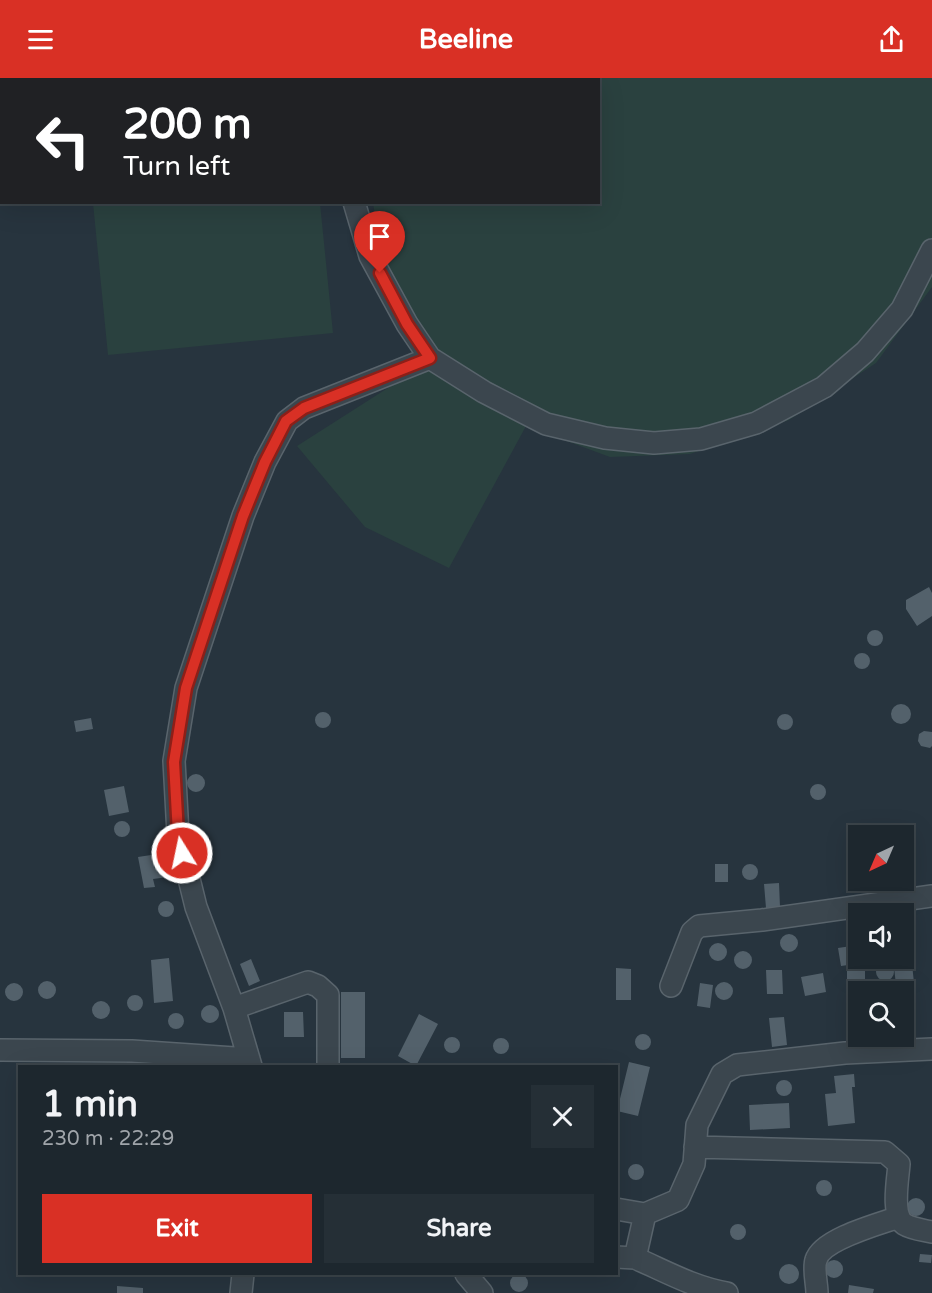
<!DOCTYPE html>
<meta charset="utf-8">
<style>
:root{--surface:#1d272e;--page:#252f36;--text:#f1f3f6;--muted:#a0a5aa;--line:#3b444a;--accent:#d93025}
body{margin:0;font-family:"Varela Round",sans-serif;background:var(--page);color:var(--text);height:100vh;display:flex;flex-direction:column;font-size:22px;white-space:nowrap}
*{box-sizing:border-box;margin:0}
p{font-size:20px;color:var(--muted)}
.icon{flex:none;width:33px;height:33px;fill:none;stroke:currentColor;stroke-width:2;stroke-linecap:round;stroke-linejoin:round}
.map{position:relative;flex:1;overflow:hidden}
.details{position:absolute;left:18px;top:987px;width:600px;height:210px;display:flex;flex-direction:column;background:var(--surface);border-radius:0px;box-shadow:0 6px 24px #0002,0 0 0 2px var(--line)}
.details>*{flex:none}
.guide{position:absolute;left:0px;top:0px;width:600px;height:126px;box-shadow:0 6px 24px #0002,0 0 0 2px var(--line);background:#202124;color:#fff;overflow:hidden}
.needle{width:39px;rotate:224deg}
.controls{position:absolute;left:848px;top:747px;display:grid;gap:12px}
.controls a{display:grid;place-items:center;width:66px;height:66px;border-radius:0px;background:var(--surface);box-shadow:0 6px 24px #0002,0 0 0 2px var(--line);font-size:30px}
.pin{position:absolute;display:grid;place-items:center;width:51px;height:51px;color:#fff;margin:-62px -26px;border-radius:50% 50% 50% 0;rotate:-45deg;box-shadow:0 0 6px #0007}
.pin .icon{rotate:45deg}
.me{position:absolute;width:66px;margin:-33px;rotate:350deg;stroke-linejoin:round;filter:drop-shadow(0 0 4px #0008)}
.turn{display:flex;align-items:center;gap:21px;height:126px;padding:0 24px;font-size:27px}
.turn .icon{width:78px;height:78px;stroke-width:2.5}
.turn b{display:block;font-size:42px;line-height:51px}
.round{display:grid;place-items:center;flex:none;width:63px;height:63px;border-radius:0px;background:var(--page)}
.summary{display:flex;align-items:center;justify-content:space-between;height:102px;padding:0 24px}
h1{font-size:36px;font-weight:700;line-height:45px}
.cta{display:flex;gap:12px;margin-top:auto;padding:12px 24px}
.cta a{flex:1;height:69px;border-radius:0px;background:var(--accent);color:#fff;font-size:24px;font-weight:700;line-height:69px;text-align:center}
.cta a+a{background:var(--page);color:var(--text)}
header{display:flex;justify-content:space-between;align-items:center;height:78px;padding:0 24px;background:var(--accent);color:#fff;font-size:27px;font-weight:700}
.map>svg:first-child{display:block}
</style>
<header><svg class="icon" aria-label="menu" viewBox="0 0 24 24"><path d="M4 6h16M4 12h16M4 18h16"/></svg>Beeline<svg class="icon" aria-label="share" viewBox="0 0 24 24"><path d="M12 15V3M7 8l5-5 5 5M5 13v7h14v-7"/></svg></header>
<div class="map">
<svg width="932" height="1215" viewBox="0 0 932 1215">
<rect width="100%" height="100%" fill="#27343e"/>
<path fill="#2a413f" d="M372,0H932V209L876,285L789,342L690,376L610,379L526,348L449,490L365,449L297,368L438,278L388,213L373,125L598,124V2L372,1Z
M93,125H320L333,255L108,277Z"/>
<path fill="#53616b" d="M929,509L932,515V538L917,548L906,531V522Z
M867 560a8 8 0 1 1 16 0a8 8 0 1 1-16 0Z
M854 583a8 8 0 1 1 16 0a8 8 0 1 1-16 0Z
M891 636a10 10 0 1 1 20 0a10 10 0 1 1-20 0Z
M315 642a8 8 0 1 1 16 0a8 8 0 1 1-16 0Z
M777 644a8 8 0 1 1 16 0a8 8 0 1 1-16 0Z
M91,640L93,651L76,654L74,643Z
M924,653L932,654V668L930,670L921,668L918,663L919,656Z
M187 705a9 9 0 1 1 18 0a9 9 0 1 1-18 0Z
M810 714a8 8 0 1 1 16 0a8 8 0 1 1-16 0Z
M124,708L129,734L109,738L104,712Z
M114 751a8 8 0 1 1 16 0a8 8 0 1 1-16 0Z
M206,755L212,778L198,782L192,759Z
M164,775L168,799L153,801L155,809L144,810L138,779Z
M742 794a8 8 0 1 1 16 0a8 8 0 1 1-16 0Z
M715,786H728V804H715Z
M779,805L780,829L766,830L764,806Z
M158 831a8 8 0 1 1 16 0a8 8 0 1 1-16 0Z
M780 865a9 9 0 1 1 18 0a9 9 0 1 1-18 0Z
M709 874a9 9 0 1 1 18 0a9 9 0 1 1-18 0Z
M858,867V880H861L862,885L841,888L838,870Z
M734 882a9 9 0 1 1 18 0a9 9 0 1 1-18 0Z
M911,876L914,905L896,907L893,880H903V877Z
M169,880L173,923L154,925L151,882Z
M251,881L260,903L249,908L240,886Z
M876 894a9 9 0 1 1 18 0a9 9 0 1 1-18 0Z
M616,890L631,891V922H616Z
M865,891V910L847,911V892Z
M766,892H782L783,916H767Z
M823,895L826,914L805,918L801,899Z
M38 912a9 9 0 1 1 18 0a9 9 0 1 1-18 0Z
M715 913a9 9 0 1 1 18 0a9 9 0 1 1-18 0Z
M5 914a9 9 0 1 1 18 0a9 9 0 1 1-18 0Z
M700,905L713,907L710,930L697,928Z
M341,914H365V980H341Z
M127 925a8 8 0 1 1 16 0a8 8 0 1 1-16 0Z
M92 932a9 9 0 1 1 18 0a9 9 0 1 1-18 0Z
M201 936a9 9 0 1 1 18 0a9 9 0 1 1-18 0Z
M284,934H303L304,959H284Z
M168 943a8 8 0 1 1 16 0a8 8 0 1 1-16 0Z
M419,936L438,946L416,988L398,978Z
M784,939L787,967L772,969L769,940Z
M635 964a8 8 0 1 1 16 0a8 8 0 1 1-16 0Z
M444 967a8 8 0 1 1 16 0a8 8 0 1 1-16 0Z
M493 968a8 8 0 1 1 16 0a8 8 0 1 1-16 0Z
M629,984L650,989L638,1038L617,1033Z
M854,996L855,1009H852L855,1045L828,1048L825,1016L836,1015L834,998Z
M776 1010a8 8 0 1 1 16 0a8 8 0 1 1-16 0Z
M789,1025L790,1050L750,1052L749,1027Z
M628 1094a8 8 0 1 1 16 0a8 8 0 1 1-16 0Z
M816 1110a8 8 0 1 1 16 0a8 8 0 1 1-16 0Z
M907 1129a9 9 0 1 1 18 0a9 9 0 1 1-18 0Z
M730 1154a8 8 0 1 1 16 0a8 8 0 1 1-16 0Z
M920,1176L932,1177L931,1185L919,1184Z
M825 1191a9 9 0 1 1 18 0a9 9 0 1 1-18 0Z
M779 1196a10 10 0 1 1 20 0a10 10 0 1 1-20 0Z
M510 1205a9 9 0 1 1 18 0a9 9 0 1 1-18 0Z
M849,1207L874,1211L873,1215H848Z
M117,1208L143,1210V1215H117Z"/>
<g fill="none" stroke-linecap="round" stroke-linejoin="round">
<defs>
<path id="street" d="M356,2L357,0
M354,124L370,178L407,246L430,280L484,314L546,346L605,360L654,365L701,361L756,345L824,309L865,274L902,231L932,172
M671,908L692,854L699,848L762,842L932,818
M234,930L308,904L318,908L328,917V988
M0,972L132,973L249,981
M251,988L234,930L196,829L178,756L174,683L186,610L243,438L265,384L287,343L304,330L430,280
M695,1069L885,1074L899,1086C898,1101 891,1136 904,1146C912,1151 923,1152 932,1154
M616,1131L645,1136L678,1122L694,1086L697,1047L722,996L737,987L845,975L932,971
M645,1136L635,1180C665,1193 695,1210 727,1215
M616,1179L635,1180
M466,1196L482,1215
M241,1215L243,1196
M817,1215C817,1206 813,1190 816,1182C822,1161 879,1146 899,1139"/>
</defs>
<use href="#street" stroke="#59646c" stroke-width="24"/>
<use href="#street" stroke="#3b464e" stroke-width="21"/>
</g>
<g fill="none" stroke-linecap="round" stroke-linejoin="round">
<defs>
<path id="route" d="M182,775L178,756L174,684L186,610L243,438L265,384L286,343L304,330L430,280L407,246L380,195"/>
</defs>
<use href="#route" stroke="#8d1f18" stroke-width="15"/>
<use href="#route" stroke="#d93025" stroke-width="10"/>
</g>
</svg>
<div class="controls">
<a><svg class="needle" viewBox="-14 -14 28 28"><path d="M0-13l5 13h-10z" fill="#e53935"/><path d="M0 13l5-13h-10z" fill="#a0a5aa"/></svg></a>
<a><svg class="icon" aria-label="sound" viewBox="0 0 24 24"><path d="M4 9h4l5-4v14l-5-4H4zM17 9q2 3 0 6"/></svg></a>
<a><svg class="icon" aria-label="search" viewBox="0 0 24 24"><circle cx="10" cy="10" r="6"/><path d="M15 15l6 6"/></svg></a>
</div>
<div class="pin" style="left:380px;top:195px;background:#d93025"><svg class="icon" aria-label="arrive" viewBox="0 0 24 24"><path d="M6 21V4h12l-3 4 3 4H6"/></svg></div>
<svg class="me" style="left:182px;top:775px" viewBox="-20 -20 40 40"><circle r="17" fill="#d93025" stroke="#fff" stroke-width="3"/><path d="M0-11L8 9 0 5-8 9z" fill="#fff"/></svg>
<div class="guide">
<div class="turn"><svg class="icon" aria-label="left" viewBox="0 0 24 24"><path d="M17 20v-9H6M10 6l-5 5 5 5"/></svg><div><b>200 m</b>Turn left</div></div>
</div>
<section class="details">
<div class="summary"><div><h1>1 min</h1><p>230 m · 22:29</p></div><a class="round"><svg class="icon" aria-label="close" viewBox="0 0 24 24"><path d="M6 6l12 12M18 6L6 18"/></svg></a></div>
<div class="cta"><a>Exit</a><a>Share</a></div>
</section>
</div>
